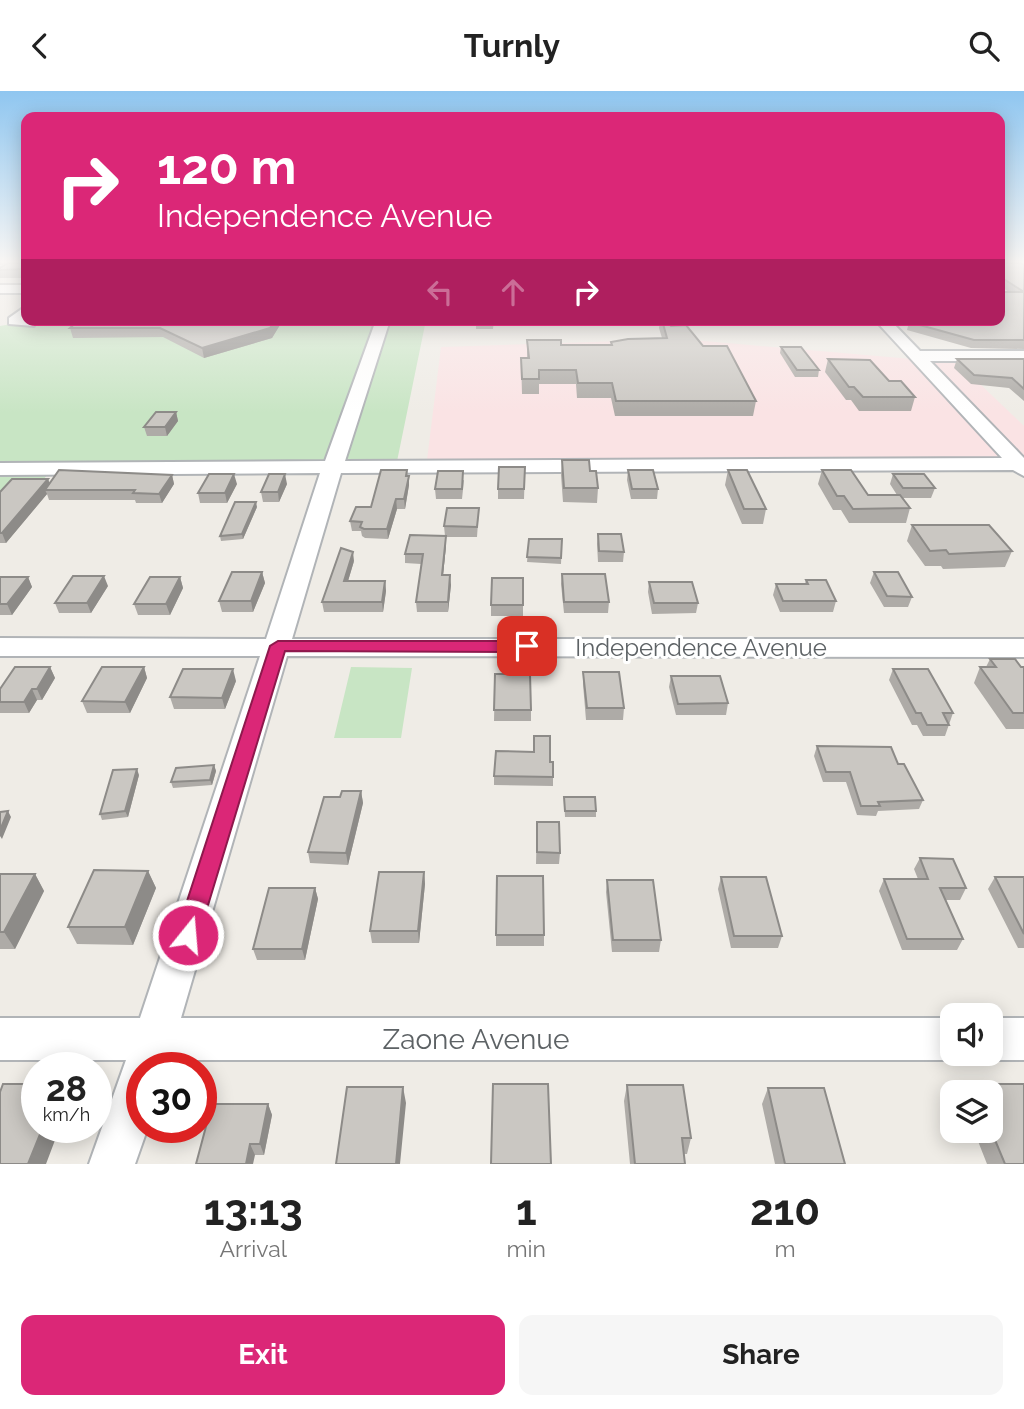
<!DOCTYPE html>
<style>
:root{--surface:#fff;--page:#f6f6f6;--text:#222;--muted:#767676;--accent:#db2777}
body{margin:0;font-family:Raleway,sans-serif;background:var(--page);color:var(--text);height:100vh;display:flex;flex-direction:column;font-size:26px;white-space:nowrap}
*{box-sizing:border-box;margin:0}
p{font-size:23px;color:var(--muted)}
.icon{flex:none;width:38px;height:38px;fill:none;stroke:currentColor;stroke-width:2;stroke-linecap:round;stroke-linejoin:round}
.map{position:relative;height:1073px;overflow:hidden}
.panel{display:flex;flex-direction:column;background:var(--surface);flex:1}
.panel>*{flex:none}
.guide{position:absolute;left:21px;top:21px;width:984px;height:214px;border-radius:14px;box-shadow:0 4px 18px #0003;background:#db2777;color:#fff;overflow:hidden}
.fabs{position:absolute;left:940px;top:912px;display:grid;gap:14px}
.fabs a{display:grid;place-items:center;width:63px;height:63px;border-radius:14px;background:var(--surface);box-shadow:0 4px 18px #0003;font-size:35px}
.speed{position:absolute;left:21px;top:961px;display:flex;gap:14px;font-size:35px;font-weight:700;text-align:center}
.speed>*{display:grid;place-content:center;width:91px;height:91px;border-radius:50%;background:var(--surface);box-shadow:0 4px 18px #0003;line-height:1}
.speed small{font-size:18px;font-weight:400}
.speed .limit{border:10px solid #d22;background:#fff;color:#111}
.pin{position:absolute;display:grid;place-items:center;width:60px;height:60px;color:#fff;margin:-30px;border-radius:14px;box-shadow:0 4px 10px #0006}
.me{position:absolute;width:77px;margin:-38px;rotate:17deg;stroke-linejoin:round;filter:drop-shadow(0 0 5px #0008)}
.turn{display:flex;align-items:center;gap:24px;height:147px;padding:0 21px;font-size:32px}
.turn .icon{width:91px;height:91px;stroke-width:2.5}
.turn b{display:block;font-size:49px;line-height:60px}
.lanes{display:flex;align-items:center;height:66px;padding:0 21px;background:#0003;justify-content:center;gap:35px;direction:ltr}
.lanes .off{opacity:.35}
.eta{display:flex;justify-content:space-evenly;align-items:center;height:119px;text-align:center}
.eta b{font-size:42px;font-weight:700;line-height:49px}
.primary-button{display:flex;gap:14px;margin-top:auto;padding:14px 21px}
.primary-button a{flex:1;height:80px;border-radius:14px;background:var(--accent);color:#fff;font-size:28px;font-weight:700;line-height:80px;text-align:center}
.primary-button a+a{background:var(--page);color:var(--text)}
header{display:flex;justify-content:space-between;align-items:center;height:91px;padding:0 21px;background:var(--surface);font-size:32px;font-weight:700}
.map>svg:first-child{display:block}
</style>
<header><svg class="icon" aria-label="back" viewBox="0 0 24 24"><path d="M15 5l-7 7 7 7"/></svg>Turnly<svg class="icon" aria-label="search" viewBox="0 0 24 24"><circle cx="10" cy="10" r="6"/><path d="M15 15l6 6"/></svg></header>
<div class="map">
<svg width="1024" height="1073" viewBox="0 0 1024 1073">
<rect width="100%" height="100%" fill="#efece6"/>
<path fill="#fae3e4" d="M681,248L958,272L1024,335V376L426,377L441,256Z"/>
<path fill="#c8e5c4" d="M33,229H426L395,380L50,381L0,437V235Z
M351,576L412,577L401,647H334Z"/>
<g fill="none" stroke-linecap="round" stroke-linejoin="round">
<defs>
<path id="minor" d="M0,194H26V202H0Z
M26,215V229H34V235L9,233V227Z
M376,229H390L345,370L1002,367L875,229H890L920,260H1024V270H930L1024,367V385L1013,379L341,382L292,548H1024V566L287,565L181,927H952V962L967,963L952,969H169L166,976H142V1036H148L135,1073H89L126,969H0V927H140L260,565H0V547L266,548L320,382L0,384V372L325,370Z
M990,927H1024V969H990L975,963L990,962Z"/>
</defs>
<use href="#minor" stroke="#b1b4b7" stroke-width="4"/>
<use href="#minor" fill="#fff" fill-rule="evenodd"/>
</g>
<path fill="#aeaba7" d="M0,172H26V187H0V177L4,174H0Z
M999,172L1024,174V258L971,257L907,239L909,231L912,229H999L1009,201L999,194Z
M79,229H283L272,247L204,267L163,246L73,247L70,237Z
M476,229H494L493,238H476Z
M566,229H596V234L567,235Z
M660,229H665L671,235L703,255L756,310L753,325H615L611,307H577L576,293H539V303H522L521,267H527V249L561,254H611V251L662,247L659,237Z
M781,256L819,279L818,286H795L780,262Z
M828,268L889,290L915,306L911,320H859L851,309H846L825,281Z
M957,268H1024V310L1009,297L971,293L954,277Z
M176,321L178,330L167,345H147L144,336Z
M562,369L590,380L598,397L597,412L563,411L561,384Z
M525,376L524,408H498V398Z
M407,379L409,394L405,418H397L388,448L365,447L362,445L361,440H352L350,430L371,416Z
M628,379L658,398L657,408H631L627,389Z
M728,379L766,418L763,433H742L725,394Z
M822,379L868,404H897L890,393L893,383L935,397L931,407H903L910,417L906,432H849L841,419H833L818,393Z
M172,384L174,393L162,412H136L135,409H49L47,403L6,452H0V401L48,388L50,392Z
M464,389L462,408H436L435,398Z
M237,393L227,412H200L198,402Z
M287,393L279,411H263L261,401Z
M257,416L243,448L221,450L220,445Z
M479,417L477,446H446V455L443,484L451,494L448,521H417L416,511L421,473L405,472V463L445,445L444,435Z
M912,434L1012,460L1005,476L943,478L941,475H925L907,450Z
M598,443L624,461L623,471H598L597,453Z
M529,448H562L561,473L527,471Z
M354,470L348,490H385L386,500L383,521H324L322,511Z
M262,481L265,492L253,521H222L219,510Z
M874,481L912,506L908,516H884L870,492Z
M562,483L609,511L608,522H564L561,493Z
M0,486H28L32,496L12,524H0Z
M180,486L183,497L170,524H138L134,513Z
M523,487V525H491V514Z
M806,489L836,510L833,521H780L773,504L776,493H805Z
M649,491L698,512L696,522L652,523L648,501Z
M108,495L91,522H59L55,512Z
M990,568L1024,576V638H1006L974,592L980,576H986Z
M50,576L55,587L42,609H37L29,622H0V598Z
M144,576L147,587L130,622H87L82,610Z
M893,578L953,622L945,645H923L917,634H912L889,589Z
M583,581L624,617L623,629H586L583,593Z
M495,583L531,619V630H494Z
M671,585L728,612L726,624H676L669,596Z
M236,590L225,618H174L170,606Z
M817,655L898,673L923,709L919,718L878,720L876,725L857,724L846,691H823L814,665Z
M550,671H553V695L494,694V685Z
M214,674L216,680L212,694L173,697L171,691Z
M139,684L128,726L102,729L100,723Z
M361,700L363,712L348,774L310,772L308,761L340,706Z
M564,706L596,720V726H565Z
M537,731L560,762L559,773H536Z
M920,767L966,797L960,809H946L963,848L957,859H902L879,800L884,788H918L914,778Z
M148,780L156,797L133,854L77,853L68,836Z
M424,781L425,793L419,852H372L370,840Z
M0,783H35L44,800L15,858H0Z
M721,786L782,845L778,857H731L718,798Z
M995,786H1024V857H1018L988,798Z
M607,789L661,849L659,861H612L606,801Z
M315,797L318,808L305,869H257L253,858Z
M496,844H544V855H496Z
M973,993H1024V1073H987L974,1040H990V1001H968Z
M627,994L691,1047L687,1063H684L685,1073H630L624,1010Z
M768,997L845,1073H775L762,1013Z
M268,1013L272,1024L264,1064H255L196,1073Z"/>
<path fill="#8d8b88" d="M275,229H283L272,247L204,267L202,257Z
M176,321L178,330L167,345L165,336Z
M234,383L237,393L227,412L225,402Z
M285,383L287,393L279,411L278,401Z
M172,384L174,393L162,412L159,403Z
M409,385V394L405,418L404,408Z
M48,388L51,397L45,399L47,403L6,452L2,442Z
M396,408L397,418L388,448L387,438Z
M256,411L257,416L243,448L242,443Z
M446,445V455L442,494V484Z
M353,461L354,470L345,500L344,490Z
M262,481L265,492L253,521L251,510Z
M450,484L451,494L448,521V511Z
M104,485L108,495L91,522L87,512Z
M28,486L32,496L12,524L7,513Z
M180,486L183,497L170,524L166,513Z
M385,490L386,500L383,521L382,511Z
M50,576L55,587L42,609L37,598Z
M144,576L147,587L130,622L125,611Z
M233,578L236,590L225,618L222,607Z
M32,598L37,609L29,622L24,611Z
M214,674L216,680L212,694L210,689Z
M137,678L139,684L128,726L125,720Z
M361,700L363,712L348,774L346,762Z
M8,720L11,726L2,748L0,745V739Z
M148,780L156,797L133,854L125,836Z
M424,781L425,793L419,852L418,840Z
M35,783L44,800L15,858L4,841Z
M315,797L318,808L305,869L302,858Z
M403,996L406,1012L400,1073H396Z
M268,1013L272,1024L264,1064L260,1053Z
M43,1036H60L46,1073H28Z
M250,1053L255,1064L253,1073H246Z"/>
<path fill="#cac7c2" stroke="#8d8b88" stroke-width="2" d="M8,172H26V178L0,179V177Z
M999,172H1021L1024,174V249H974L909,231L914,229H999V201H1024L999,185Z
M79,229H275L270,237L202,257L160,237H70Z
M476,229H493V231H476Z
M662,229H665L671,235L686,234L703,255H727L756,310H616L612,292H578L576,279H539V288H522L521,267H529L527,249H561V254H612L611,251L628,248L667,247Z
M781,256H801L819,279H797Z
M828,268L870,269L889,290H901L915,306H863L854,296H849Z
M957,268H1024V298L1012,287L974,284Z
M156,321H176L165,336H144Z
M562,369H589L590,380H596L598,397H564Z
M499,376H525L524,398H498Z
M59,379L172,384L159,403L133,402L135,399H45Z
M381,379H407L406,385H409L404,408H396L387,438H364L360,436L362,431L350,430L356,416H371Z
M628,379H653L658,398H632Z
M728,379H747L766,418H744Z
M822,379H851L868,404H900L910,417L853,418L844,405H837Z
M438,380H463L462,398H435Z
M209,383H234L225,402H198Z
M269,383H285L278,401H261Z
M893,383H924L935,397H903Z
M12,388H48L2,442H0V401Z
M235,411H256L242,443L220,445Z
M447,417H479L477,436L444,435Z
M912,434H989L1012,460L949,463L946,459L930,460Z
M598,443H621L624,461L599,460Z
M410,444L446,445L442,484H450L448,511H416L423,463H405Z
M529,448H562L561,467L527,466Z
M341,457L353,461L344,490H385L382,511H322Z
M232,481H262L251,510H219Z
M874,481H898L912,506L887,505Z
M562,483H605L609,511H564Z
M73,485H104L87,512H55Z
M0,486H28L7,513H0Z
M150,486H180L166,513H134Z
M492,487H523V514H491Z
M806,489H826L836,510H783L776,493H808Z
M649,491H692L698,512H654Z
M990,568H1015L1021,576H1024V622H1013L980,576H996Z
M15,576H50L37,598H32L24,611H0V598Z
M102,576H144L125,611L82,610Z
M183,578H233L222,607L170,606Z
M893,578H928L953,622H943L949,634H927L921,622H916Z
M583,581H619L624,617H587Z
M495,583H530L531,619H494Z
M671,585H720L728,612L678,613Z
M534,645H550V671H553V686L494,685L496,660L534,661Z
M817,655L891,656L898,673H904L923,709L878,711L880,715H861L850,681H826Z
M214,674L210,689L171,691L176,677Z
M137,678L125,720L100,723L113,679Z
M342,700H361L346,762L308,761L324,706H340Z
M564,706H595L596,720H565Z
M8,720L0,739V721Z
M537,731H559L560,762L537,761Z
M920,767L953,768L966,797H940L963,848H907L884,788H928Z
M94,779L148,780L125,836H68Z
M379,781H424L418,840H370Z
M0,783H35L4,841H0Z
M497,785H543L544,844H496Z
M721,786H766L782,845H734Z
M995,786H1024V843Z
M607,789H653L661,849H613Z
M269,797H315L302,858H253Z
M3,993H37V1036H43L28,1073H0V1001Z
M493,993H548L551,1073H491Z
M973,993H1024V1073H1005L990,1037V1001H976Z
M627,994H683L691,1047H682L685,1073H635Z
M347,996H403L396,1073H336Z
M768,997H824L845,1073H785Z
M212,1013H268L260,1053H250L246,1073H196Z"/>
<linearGradient id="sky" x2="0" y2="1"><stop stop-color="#8fc6f0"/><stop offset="0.53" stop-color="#f8f6f4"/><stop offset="1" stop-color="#f8f6f4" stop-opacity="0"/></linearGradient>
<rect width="1024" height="322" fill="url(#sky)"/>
<path fill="#db2777" stroke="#8e194d" stroke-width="2" d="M278,550H527L535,555L527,561L285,560L199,844L196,851L188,854L180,851L176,844L270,555Z"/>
<g text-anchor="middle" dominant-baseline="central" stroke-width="6" stroke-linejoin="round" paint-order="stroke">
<g font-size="24" fill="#5d6265" stroke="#fff">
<text x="701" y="556">Independence Avenue</text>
</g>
<g font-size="28" fill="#5d6265" stroke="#fff">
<text x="476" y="948">Zaone Avenue</text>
</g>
</g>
</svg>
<div class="fabs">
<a><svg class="icon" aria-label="sound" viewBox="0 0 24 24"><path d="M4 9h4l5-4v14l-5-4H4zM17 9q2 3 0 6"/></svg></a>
<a><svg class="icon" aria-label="layers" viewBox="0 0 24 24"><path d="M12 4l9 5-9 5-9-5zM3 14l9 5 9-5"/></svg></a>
</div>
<div class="speed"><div>28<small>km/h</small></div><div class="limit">30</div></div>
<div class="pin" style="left:527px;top:555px;background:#d93025"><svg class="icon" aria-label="arrive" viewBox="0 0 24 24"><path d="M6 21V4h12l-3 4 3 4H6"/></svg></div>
<svg class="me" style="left:188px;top:844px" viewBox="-20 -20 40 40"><circle r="17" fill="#db2777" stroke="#fff" stroke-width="3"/><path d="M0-11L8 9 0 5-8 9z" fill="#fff"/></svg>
<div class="guide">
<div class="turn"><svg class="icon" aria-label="right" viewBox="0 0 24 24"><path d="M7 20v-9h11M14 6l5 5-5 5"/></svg><div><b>120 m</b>Independence Avenue</div></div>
<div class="lanes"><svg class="icon off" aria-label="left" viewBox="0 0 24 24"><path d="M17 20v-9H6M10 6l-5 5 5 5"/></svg><svg class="icon off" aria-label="ahead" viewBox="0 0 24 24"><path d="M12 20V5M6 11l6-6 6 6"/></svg><svg class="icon" aria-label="right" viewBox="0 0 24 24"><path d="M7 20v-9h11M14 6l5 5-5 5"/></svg></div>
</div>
</div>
<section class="panel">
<div class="eta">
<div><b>13:13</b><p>Arrival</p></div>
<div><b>1</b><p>min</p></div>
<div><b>210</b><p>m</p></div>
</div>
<div class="primary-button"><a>Exit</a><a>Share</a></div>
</section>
